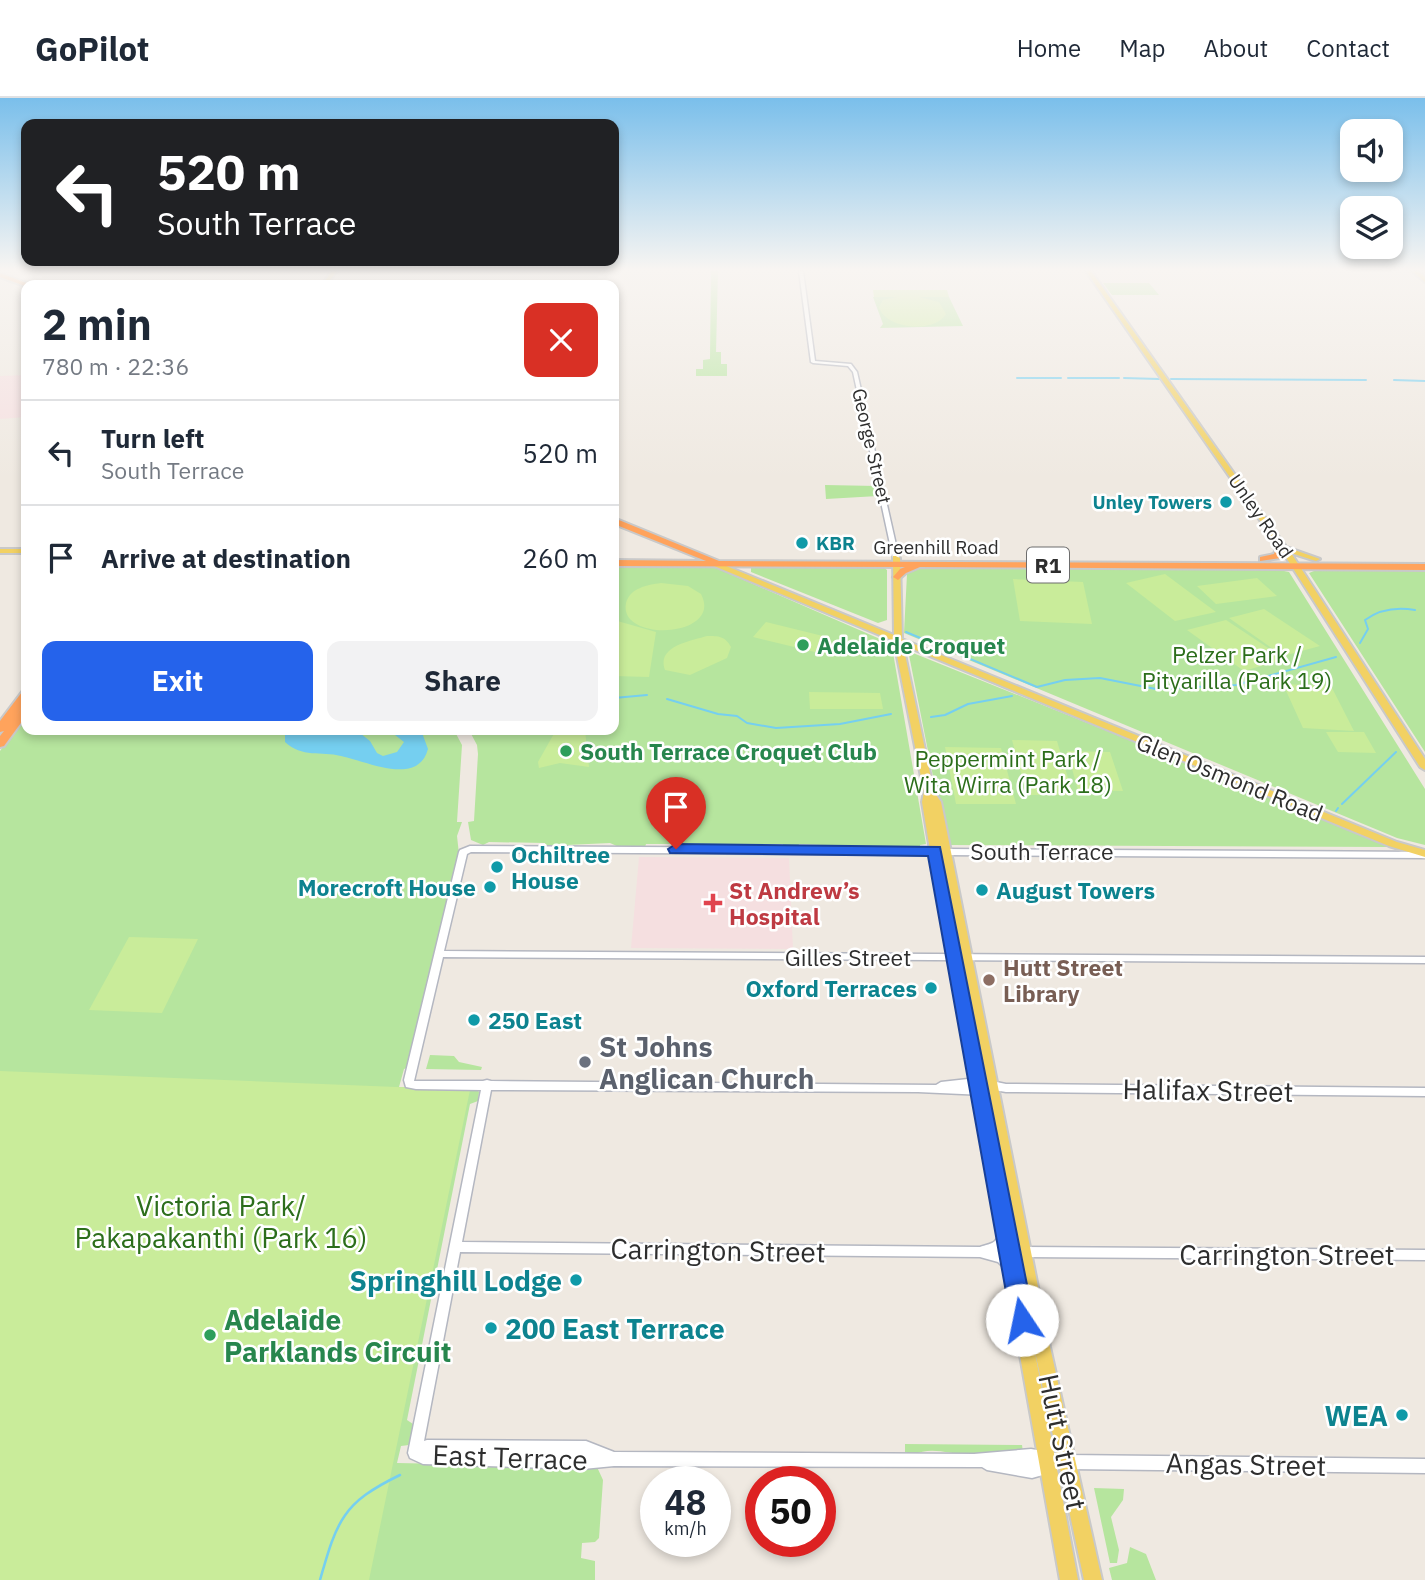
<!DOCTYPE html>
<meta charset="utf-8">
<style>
:root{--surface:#fff;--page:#f2f2f3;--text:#1f2937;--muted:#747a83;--line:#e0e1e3;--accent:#2563eb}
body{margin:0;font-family:"IBM Plex Sans",sans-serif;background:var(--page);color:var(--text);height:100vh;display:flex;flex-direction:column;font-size:26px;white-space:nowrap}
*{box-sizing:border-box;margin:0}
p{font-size:23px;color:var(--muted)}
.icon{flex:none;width:38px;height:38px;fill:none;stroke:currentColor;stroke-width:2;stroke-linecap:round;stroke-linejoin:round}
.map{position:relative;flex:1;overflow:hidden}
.panel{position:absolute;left:21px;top:182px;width:598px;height:455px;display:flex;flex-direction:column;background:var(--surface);border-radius:14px;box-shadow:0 4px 10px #0003}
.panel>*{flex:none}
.guide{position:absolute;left:21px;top:21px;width:598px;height:147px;border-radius:14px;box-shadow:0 4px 10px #0003;background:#202124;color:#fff;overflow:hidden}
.fabs{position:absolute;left:1340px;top:21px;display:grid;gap:14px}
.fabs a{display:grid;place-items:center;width:63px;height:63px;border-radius:14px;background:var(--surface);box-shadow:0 4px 10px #0003;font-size:35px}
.speed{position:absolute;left:640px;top:1368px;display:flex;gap:14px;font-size:35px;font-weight:700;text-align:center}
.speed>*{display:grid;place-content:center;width:91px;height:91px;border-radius:50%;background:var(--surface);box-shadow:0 4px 10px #0003;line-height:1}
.speed small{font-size:18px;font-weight:400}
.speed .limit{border:10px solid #d22;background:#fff;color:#111}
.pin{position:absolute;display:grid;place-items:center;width:60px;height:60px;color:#fff;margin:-72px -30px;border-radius:50% 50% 50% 0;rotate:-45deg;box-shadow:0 0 7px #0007}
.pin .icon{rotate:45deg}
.me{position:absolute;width:77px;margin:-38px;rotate:349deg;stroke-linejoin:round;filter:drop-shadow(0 0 5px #0008)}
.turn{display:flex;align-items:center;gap:24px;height:147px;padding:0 21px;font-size:32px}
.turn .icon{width:91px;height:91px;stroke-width:2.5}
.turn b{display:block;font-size:49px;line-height:60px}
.round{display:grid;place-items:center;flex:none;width:74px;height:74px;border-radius:14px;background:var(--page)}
.headline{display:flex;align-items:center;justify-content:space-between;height:119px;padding:0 21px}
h1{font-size:42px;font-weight:800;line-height:52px}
.cta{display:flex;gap:14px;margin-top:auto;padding:14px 21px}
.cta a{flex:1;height:80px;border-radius:14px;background:var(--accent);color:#fff;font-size:28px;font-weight:800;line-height:80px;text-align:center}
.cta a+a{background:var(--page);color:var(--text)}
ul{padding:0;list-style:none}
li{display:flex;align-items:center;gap:21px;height:105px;padding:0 21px;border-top:2px solid var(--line)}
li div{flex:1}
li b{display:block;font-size:26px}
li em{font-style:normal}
header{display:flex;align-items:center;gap:42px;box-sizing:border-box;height:98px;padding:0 35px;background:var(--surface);border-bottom:2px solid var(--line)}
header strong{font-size:33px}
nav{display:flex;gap:38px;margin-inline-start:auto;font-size:24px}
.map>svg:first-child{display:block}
</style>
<header>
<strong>GoPilot</strong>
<nav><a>Home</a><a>Map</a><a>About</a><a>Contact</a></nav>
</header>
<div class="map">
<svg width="1425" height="1482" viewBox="0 0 1425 1482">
<rect width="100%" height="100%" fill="#efe9e1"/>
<path fill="#f5dfe0" d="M26,277V319L0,321V278Z
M639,759L789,760L793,851L631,850Z"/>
<path fill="#b6e59e" d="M711,173H718L716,254H721V266H727V278H696V271H703V262L710,261Z
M1103,185H1149L1159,197H1112Z
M873,199H949L963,228L880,230L883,226Z
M825,387L877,388L878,398L826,401Z
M614,468L714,469L887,544L892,549L926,746L920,747V751L799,746L798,750H784L783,746H646L645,749H619L610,745L545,748V745L489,744L483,747L471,742L468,724L474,723L478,656L477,647L469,632H614Z
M751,468L883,469L887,472V522L878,525L751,474Z
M921,470L1274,471L1289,474L1425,691V747L1397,740L904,535L907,476Z
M1314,473H1425V654L1309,475Z
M913,555L1386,745L1389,749L951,747L946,744L909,557Z
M26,617V632H454L462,647L457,724H462L457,738L459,756L407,970L404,971L399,989L477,991L479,994L478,1003L470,1006L407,1322L413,1326L409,1347L401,1348L397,1365L597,1369L603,1382L599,1440L595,1444L582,1445L581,1460L595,1463V1482H0V653Z
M430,957L454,958L459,964L482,969L481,972L426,971Z
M905,1346L1022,1347L1023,1354C1005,1355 985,1359 967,1357C949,1356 931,1348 913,1357L905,1354Z
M1094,1390L1124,1391L1123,1402L1111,1419L1119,1452L1117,1465H1110Z
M1130,1449L1146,1456L1156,1482H1112L1109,1470L1127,1465Z"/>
<path fill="#c9ec9a" d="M873,192H947L949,199H919L939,204L946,216C935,236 885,231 879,209L883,202L897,199H874Z
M1165,476L1216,514L1175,523L1126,485Z
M1257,480L1277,498L1216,506L1197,488Z
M1013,481L1083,484L1092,526L1020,523Z
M661,485L688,488L701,496C724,540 618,545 626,505C630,490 647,487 661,485Z
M1264,511L1320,548L1283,558L1229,520Z
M614,522L656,534L649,579L614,578Z
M1226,522L1285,561L1244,573L1187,532Z
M766,524L827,539L815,554L753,539Z
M707,538C719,538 725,538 731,549L727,560L690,577L665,572C656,548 691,543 707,538Z
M1283,586L1331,588L1354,633L1303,630Z
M809,594L880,595L883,611H810Z
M556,632H585L589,669L560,665L539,670L538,664Z
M1326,634H1364L1376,655L1338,654Z
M1012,642L1057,643L1073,697H1027Z
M945,649L1001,650L1016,706H956Z
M1067,653L1110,654L1123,693L1078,692Z
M129,839L198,841L162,915L89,912Z
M0,973L470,992L369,1482H0Z"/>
<path fill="#75cff0" d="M285,632H356L370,643L377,655L383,658L397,654L404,644L395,637L375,632H421L428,651C418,689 366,663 341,658C321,653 302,660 285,644Z"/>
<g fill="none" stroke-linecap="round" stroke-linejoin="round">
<path stroke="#75cff0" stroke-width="2" d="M1017,280H1061
M1068,280H1119
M1124,280L1159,281
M1171,281L1366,282
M1394,282L1425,283
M906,534L1037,589L1065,582L1100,580L1156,591L1236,587L1336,559
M1360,545L1368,531L1365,522C1380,511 1397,509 1415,512
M614,600L647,597
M667,601L718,616L737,618L747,625L776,630L840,626L891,616
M931,619L945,617L968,606L1012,598
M1342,706L1396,654
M1336,713L1338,710"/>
<path stroke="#75cff0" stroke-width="2.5" d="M320,1482C337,1423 342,1405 400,1377"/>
<defs>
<path id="minor" d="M799,173H803L815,263L851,266L857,274L899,460L898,461L896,462L893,460L853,274L848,268L813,265L811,264Z
M470,748L1425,754V760L471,754L467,756L444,853L1425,859V865L443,859L414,983H483L487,982L491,983L936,987L941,984L977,980L1006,986L1425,990V998L1006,994L988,991L989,993L988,996L984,997L918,994L491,992L462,1144L980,1149C985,1147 992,1146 995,1143C1002,1137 998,1130 1010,1133L1012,1137L1003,1151L997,1153L1006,1156L1016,1168L1014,1172L1010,1173L1006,1172L998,1164L980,1159L460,1154L424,1343L427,1342L586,1343L614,1354L974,1356L1031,1351L1067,1357L1425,1361V1375L1067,1371L1058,1369L1057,1373L1032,1380L987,1372L982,1369L614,1368L583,1371L423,1366L410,1360L408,1355L481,992L416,991L406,989L404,982L459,754L460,752Z
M1024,1149L1425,1152V1162L1024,1159L1020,1158L1018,1154L1020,1150Z"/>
<path id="major" d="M332,173H337L326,187H322Z
M1086,173H1091L1286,449L1320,461L1316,463L1291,455L1425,661V672L1420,669L1287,461Z
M1412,173H1418L1425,179V184Z
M0,451H26V455H0Z
M893,458H896L900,460L902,541L1397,744L1425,752V759L1389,748L903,547L934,694L941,704L1050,1249L1102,1482H1084L1034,1249L981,970L1078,1482H1060L930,752L922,704L924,694L894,543L707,465L708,463H714L894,537Z"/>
<path id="highway" d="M0,175L29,186L30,187L25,188L0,179Z
M614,420L719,463L1425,466V472L920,469L906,475L898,482L893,479L900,471L905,469L614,468V462L706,463L614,426Z
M1281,444L1285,447L1281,460L1260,463V459L1274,456L1277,447Z
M26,593V603L13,622L22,609L26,608V618L4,648L0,649V638L4,633L0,634V623L22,594Z"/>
</defs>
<use href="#minor" stroke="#b4b7c1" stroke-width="3"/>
<use href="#major" stroke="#c9c9c9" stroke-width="4"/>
<use href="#highway" stroke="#c9c9c9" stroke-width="4"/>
<use href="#minor" fill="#fff" fill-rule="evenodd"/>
<use href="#major" fill="#f2d163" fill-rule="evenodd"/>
<use href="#highway" fill="#ffa35c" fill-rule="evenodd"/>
</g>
<linearGradient id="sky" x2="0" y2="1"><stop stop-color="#7abfeb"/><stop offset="0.45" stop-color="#f8f5f2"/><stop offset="1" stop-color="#f8f5f2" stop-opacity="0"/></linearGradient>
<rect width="1425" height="381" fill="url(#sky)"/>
<path fill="#2563eb" stroke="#184099" stroke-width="2" d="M676,746L940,749L1034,1222L1030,1230L1022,1233L1014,1230L1011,1222L928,758L670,755L668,751Z"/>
<g fill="#0f9aa8" stroke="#fff" stroke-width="2.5">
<circle cx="1226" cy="404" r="7"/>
<circle cx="802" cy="445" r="7"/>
<circle cx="497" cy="769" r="7"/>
<circle cx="490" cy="789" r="7"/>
<circle cx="982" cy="792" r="7"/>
<circle cx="931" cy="890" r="7"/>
<circle cx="474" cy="922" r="7"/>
<circle cx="576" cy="1182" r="7"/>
<circle cx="491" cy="1230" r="7"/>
<circle cx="1402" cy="1317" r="7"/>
</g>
<g fill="#2e9e5b" stroke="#fff" stroke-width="2.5">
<circle cx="803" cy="547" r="7"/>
<circle cx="566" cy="653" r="7"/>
<circle cx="210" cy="1237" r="7"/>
</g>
<path fill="#e0444e" stroke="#fff" stroke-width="2.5" d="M709.5 794.5h7v7h7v7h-7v7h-7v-7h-7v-7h7z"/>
<circle fill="#8d6e63" stroke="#fff" stroke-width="2.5" cx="989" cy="882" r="7"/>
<circle fill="#6b7280" stroke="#fff" stroke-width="2.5" cx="585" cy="964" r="7"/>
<g text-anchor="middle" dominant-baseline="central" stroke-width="5" stroke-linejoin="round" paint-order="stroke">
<g font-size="19" fill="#2e2e2e" stroke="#fff">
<text transform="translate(872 348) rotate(77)">George Street</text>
<text transform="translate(1261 418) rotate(55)">Unley Road</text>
<text x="936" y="449">Greenhill Road</text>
</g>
<g font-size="19" font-weight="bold" fill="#0d838f" stroke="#fff" text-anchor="end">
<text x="1212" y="404">Unley Towers</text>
<text x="816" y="445" text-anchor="start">KBR</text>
</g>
<rect fill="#fff" stroke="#6d6d6d" stroke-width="2" x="1027" y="449.5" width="42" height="35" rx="5"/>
<g font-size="21" font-weight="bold" fill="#2e2e2e">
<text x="1048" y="467">R1</text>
</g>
<g font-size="23" font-weight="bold" fill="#27864d" stroke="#fff" text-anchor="start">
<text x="817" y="547">Adelaide Croquet</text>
<text x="580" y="653">South Terrace Croquet Club</text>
</g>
<g font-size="23" fill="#2c6e1b" stroke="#fff">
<text x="1237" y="556">Pelzer Park /<tspan x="1237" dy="26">Pityarilla (Park 19)</tspan></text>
<text x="1008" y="660">Peppermint Park /<tspan x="1008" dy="26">Wita Wirra (Park 18)</tspan></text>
</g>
<g font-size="23" fill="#2e2e2e" stroke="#fff">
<text transform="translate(1230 679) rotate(22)">Glen Osmond Road</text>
<text x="1042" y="753">South Terrace</text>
<text x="848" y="859">Gilles Street</text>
</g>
<g font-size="23" font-weight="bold" fill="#0d838f" stroke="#fff" text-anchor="start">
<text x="511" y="756">Ochiltree<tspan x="511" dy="26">House</tspan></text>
<text x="476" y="789" text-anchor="end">Morecroft House</text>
<text x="996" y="792">August Towers</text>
<text x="917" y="890" text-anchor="end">Oxford Terraces</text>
<text x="488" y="922">250 East</text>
</g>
<g font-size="23" font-weight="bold" fill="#be3a42" stroke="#fff" text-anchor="start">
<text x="729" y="792">St Andrew’s<tspan x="729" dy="26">Hospital</tspan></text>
</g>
<g font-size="23" font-weight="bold" fill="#785e54" stroke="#fff" text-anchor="start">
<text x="1003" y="869">Hutt Street<tspan x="1003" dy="26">Library</tspan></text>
</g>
<g font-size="28" font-weight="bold" fill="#5b616d" stroke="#fff" text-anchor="start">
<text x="599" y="948">St Johns<tspan x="599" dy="32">Anglican Church</tspan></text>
</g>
<g font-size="28" fill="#2e2e2e" stroke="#fff">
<text transform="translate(1208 992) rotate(1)">Halifax Street</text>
<text transform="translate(718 1152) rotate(1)">Carrington Street</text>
<text x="1287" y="1156">Carrington Street</text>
<text transform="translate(1063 1344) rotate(78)">Hutt Street</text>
<text transform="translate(510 1359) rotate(2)">East Terrace</text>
<text transform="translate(1246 1366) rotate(1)">Angas Street</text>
</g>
<g font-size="28" fill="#2c6e1b" stroke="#fff">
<text x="221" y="1107">Victoria Park/<tspan x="221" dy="32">Pakapakanthi (Park 16)</tspan></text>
</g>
<g font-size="28" font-weight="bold" fill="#0d838f" stroke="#fff" text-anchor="end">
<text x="562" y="1182">Springhill Lodge</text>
<text x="505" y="1230" text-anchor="start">200 East Terrace</text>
<text x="1388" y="1317">WEA</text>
</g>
<g font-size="28" font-weight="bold" fill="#27864d" stroke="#fff" text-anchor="start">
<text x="224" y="1221">Adelaide<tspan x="224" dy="32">Parklands Circuit</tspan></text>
</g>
</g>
</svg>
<div class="fabs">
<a><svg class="icon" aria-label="sound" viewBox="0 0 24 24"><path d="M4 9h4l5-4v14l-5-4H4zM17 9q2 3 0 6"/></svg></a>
<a><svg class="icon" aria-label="layers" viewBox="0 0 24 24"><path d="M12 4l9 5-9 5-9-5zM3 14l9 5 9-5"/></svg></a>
</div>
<div class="speed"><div>48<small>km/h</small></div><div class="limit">50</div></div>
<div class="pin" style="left:676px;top:751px;background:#d93025"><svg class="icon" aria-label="arrive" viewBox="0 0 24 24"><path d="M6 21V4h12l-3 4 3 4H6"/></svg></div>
<svg class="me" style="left:1022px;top:1222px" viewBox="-20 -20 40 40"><circle r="19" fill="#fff"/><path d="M0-13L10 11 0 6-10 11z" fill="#2563eb"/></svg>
<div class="guide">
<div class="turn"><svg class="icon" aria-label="left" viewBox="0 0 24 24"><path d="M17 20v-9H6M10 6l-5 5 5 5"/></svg><div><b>520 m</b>South Terrace</div></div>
</div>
<section class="panel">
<div class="headline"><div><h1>2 min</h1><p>780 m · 22:36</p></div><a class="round" style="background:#d93025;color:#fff"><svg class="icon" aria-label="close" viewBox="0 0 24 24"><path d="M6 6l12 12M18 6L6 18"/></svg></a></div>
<ul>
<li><svg class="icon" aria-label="left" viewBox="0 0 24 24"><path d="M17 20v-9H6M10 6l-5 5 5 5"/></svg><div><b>Turn left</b><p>South Terrace</p></div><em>520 m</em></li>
<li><svg class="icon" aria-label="arrive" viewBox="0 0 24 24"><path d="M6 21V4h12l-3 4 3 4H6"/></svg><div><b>Arrive at destination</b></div><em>260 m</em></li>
</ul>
<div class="cta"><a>Exit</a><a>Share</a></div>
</section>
</div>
